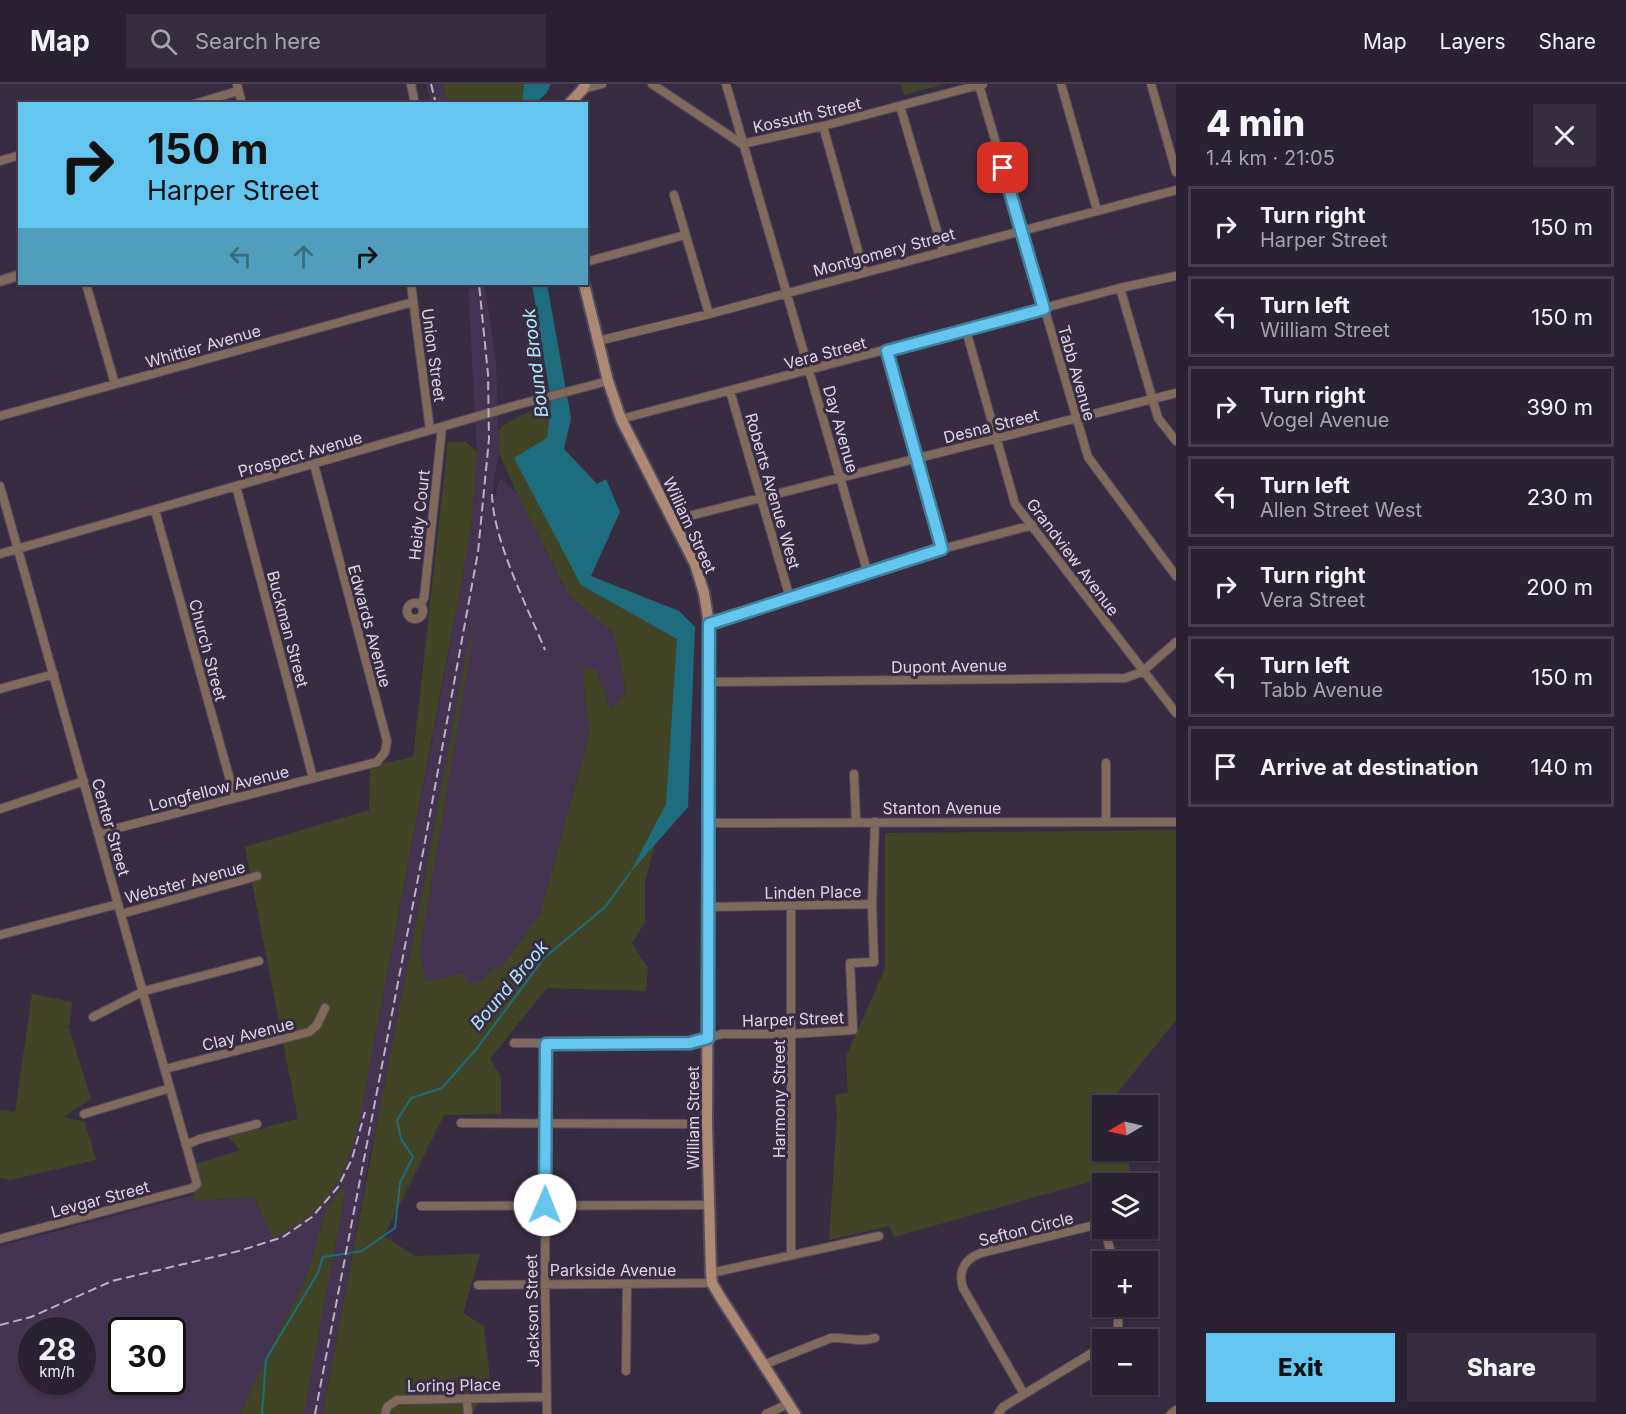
<!DOCTYPE html>
<meta charset="utf-8">
<style>
:root{--surface:#2a2132;--page:#362e3e;--text:#f1f3f6;--muted:#a5a3ac;--line:#463e4d;--accent:#64c5ee}
body{margin:0;font-family:Inter,sans-serif;background:var(--page);color:var(--text);height:100vh;display:flex;flex-direction:column;font-size:22px;white-space:nowrap}
*{box-sizing:border-box;margin:0}
p{font-size:20px;color:var(--muted)}
.icon{flex:none;width:33px;height:33px;fill:none;stroke:currentColor;stroke-width:2;stroke-linecap:round;stroke-linejoin:round}
.map{position:relative;flex:1;overflow:hidden}
.side{display:flex;flex-direction:column;background:var(--surface);width:450px}
.side>*{flex:none}
.guide{position:absolute;left:18px;top:18px;width:570px;height:183px;border-radius:0px;box-shadow:0 2px 4px #0004,0 0 0 2px var(--line);background:#64c5ee;color:#111;overflow:hidden}
.needle{width:39px;rotate:261deg}
.controls{position:absolute;left:1092px;top:1011px;display:grid;gap:12px}
.controls a{display:grid;place-items:center;width:66px;height:66px;border-radius:0px;background:var(--surface);box-shadow:0 2px 4px #0004,0 0 0 2px var(--line);font-size:30px}
.speed{position:absolute;left:18px;top:1233px;display:flex;gap:12px;font-size:30px;font-weight:700;text-align:center}
.speed>*{display:grid;place-content:center;width:78px;height:78px;border-radius:50%;background:var(--surface);box-shadow:0 2px 4px #0004,0 0 0 2px var(--line);line-height:1}
.speed small{font-size:15px;font-weight:400}
.speed .limit{border:3px solid #111;border-radius:9px;background:#fff;color:#111}
.pin{position:absolute;display:grid;place-items:center;width:51px;height:51px;color:#fff;margin:-26px;border-radius:12px;box-shadow:0 3px 9px #0006}
.me{position:absolute;width:66px;margin:-33px;rotate:1deg;stroke-linejoin:round;filter:drop-shadow(0 0 4px #0008)}
.turn{display:flex;align-items:center;gap:21px;height:126px;padding:0 30px;font-size:27px}
.turn .icon{width:78px;height:78px;stroke-width:2.5}
.turn b{display:block;font-size:42px;line-height:51px}
.lanes{display:flex;align-items:center;height:57px;padding:0 30px;background:#0003;justify-content:center;gap:30px;direction:ltr}
.lanes .off{opacity:.35}
.round{display:grid;place-items:center;flex:none;width:63px;height:63px;border-radius:0px;background:var(--page)}
.overview{display:flex;align-items:center;justify-content:space-between;height:102px;padding:0 30px}
h1{font-size:36px;font-weight:800;line-height:45px}
.primary-button{display:flex;gap:12px;margin-top:auto;padding:12px 30px}
.primary-button a{flex:1;height:69px;border-radius:0px;background:var(--accent);color:#111;font-size:24px;font-weight:800;line-height:69px;text-align:center}
.primary-button a+a{background:var(--page);color:var(--text)}
ul{padding:0;list-style:none}
li{display:flex;align-items:center;gap:18px;height:81px;margin:0 12px 9px;padding:0 18px;border:3px solid var(--line);border-radius:0px}
li div{flex:1}
li b{display:block;font-size:22px}
li em{font-style:normal}
header{display:flex;align-items:center;gap:36px;box-sizing:border-box;height:84px;padding:0 30px;background:var(--surface);border-bottom:2px solid var(--line)}
header strong{font-size:28px}
nav{display:flex;gap:33px;margin-inline-start:auto;font-size:21px}
.search{width:420px;height:54px;background:var(--page);display:flex;align-items:center;gap:15px;box-sizing:border-box;padding:0 21px;border-radius:0px;color:var(--muted);font-size:22px}
main{display:flex;flex:1;min-height:0}
.map>svg:first-child{display:block}
</style>
<header>
<strong>Map</strong>
<div class="search"><svg class="icon" aria-label="search" viewBox="0 0 24 24"><circle cx="10" cy="10" r="6"/><path d="M15 15l6 6"/></svg>Search here</div>
<nav><a>Map</a><a>Layers</a><a>Share</a></nav>
</header>
<main>
<div class="map">
<svg width="1176" height="1330" viewBox="0 0 1176 1330">
<rect width="100%" height="100%" fill="#382c43"/>
<path fill="#443451" fill-rule="evenodd" d="M426,0H443L448,19H431Z
M468,200H485L496,280L499,369L494,396L491,426L500,394L517,410L569,511L614,550L626,607L611,627L596,585L582,584L589,651L540,830L501,884L493,882L482,896L470,900L464,889L426,898L420,867L474,539L421,810L382,1022L370,1069L323,1330H304L345,1109L344,1103L329,1123L306,1193L254,1298L241,1330H0V1162L193,1111L195,1117L254,1113L273,1154L319,1123L346,1081L363,1018L447,579L472,436L477,368ZM32,1246H82V1298H32ZM122,1246H172V1298H122Z"/>
<path fill="#414526" d="M443,0H524L523,14L520,19H448Z
M901,0H944L904,11Z
M551,317L547,354L581,501L678,555L666,720L645,797V838L632,859L648,884L646,907L547,904L490,975L501,993V1030L444,1031L384,1152L415,1172L480,1170L463,1229L484,1242L490,1295L473,1330H323C367,1083 418,837 462,590L477,527L420,867L426,898L464,889L470,900L482,896L493,882L501,884L540,830L589,651L582,584L596,585L611,626L626,607L614,550L569,511L517,410L499,369V346L505,340Z
M448,358H466L477,368L472,436L466,474L363,1018C355,1054 347,1095 319,1123C306,1136 288,1145 273,1155L254,1113L195,1117L193,1111L198,1098L196,1080L240,1066L228,1053L298,1035L245,763L369,726L370,682L413,673Z
M1176,746V936L1119,1007L1121,1021L1102,1022V1066L1127,1067L1130,1088L1085,1099L894,1153L889,1142L829,1156L837,1031L835,1011L848,1009L846,972L885,885V749Z
M32,910L72,918L69,943L59,942L69,944L91,1015L63,1033L85,1038L96,1076L10,1096L0,1094V1026L15,1028Z
M344,1102L345,1109L304,1330H241L254,1298L306,1193L327,1124Z"/>
<path fill="#1e6d7f" d="M524,0H551L546,10L535,19H522Z
M532,200H547L571,334L564,365L597,400L606,395L620,428L591,492L679,527L695,543L688,723L630,789L666,720L677,555L581,501L514,374L547,354L551,317Z"/>
<g fill="none" stroke-linecap="round" stroke-linejoin="round">
<path stroke="#1e6d7f" stroke-width="2" d="M262,1330L266,1275L318,1189L323,1173L362,1167L395,1144L400,1099L413,1073L401,1055L397,1036L411,1014L442,1004L478,963L544,874L605,823L630,789"/>
<defs>
<path id="minor" d="M237,0L242,20
M411,0L415,20
M652,0L742,60L823,42L983,0
M726,0L868,490
M1061,0L1097,126
M1151,0L1176,88
M979,1L1088,373L1176,492
M583,5L602,0
M194,20L238,7
M900,22L943,167
M823,42L864,188
M0,77L20,71
M674,111L709,230
M586,178L685,151
M86,200L115,300
M411,200L430,346
M1120,204L1158,334L1176,357
M966,246L1015,420L1176,629
M598,257L709,230L1176,106
M887,267L942,465
M730,307L790,514
M0,332L413,218
M621,335L1120,204L1176,192
M0,402L197,1100L192,1104L0,1155
M236,402L313,694
M155,426L235,714
M673,436L1176,309
M0,470L517,321L608,297
M407 527a8 8 0 1 1 16 0a8 8 0 1 1-16 0Z
M420,521L424,514L442,343
M709,540L942,465L1033,441
M709,598L1125,594L1142,588L1176,558
M0,605L54,590
M854,690L856,738
M0,725L84,697
M1106,737V679
M709,739L1176,738
M98,749L377,678L385,668L387,657L314,380
M791,822V1171
M709,823L872,820
M121,830L257,792
M0,851L118,820
M93,933L144,907L259,877
M514,959H690L722,950H792L853,946L850,879L874,878L872,820L875,738
M546,960L545,1200L547,1330
M165,985L309,948L317,941L325,924
M84,1030L170,1004
M461,1039L707,1040
M186,1061L200,1055L257,1040
M421,1122L708,1121
M711,1189L879,1152
M478,1201L712,1199
M1112,1256L1118,1248V1222
M763,1281L831,1254C847,1253 859,1259 875,1254
M626,1287L627,1200
M1024,1310L963,1204C958,1188 964,1175 981,1169L1091,1142C1108,1145 1110,1163 1112,1178
M467,1315L468,1330
M385,1330L387,1323L397,1316L547,1313
M766,1330L788,1320
M998,1330L1003,1323L1102,1263
M1171,1330L1176,1326"/>
<path id="tertiary" d="M0,197L20,191"/>
<path id="secondary" d="M569,20L583,5L585,0
M584,200L608,297L621,335L695,480L704,509L709,540L707,1040L711,1189L712,1199L719,1211L795,1330"/>
</defs>
<use href="#minor" stroke="#564b60" stroke-width="10"/>
<use href="#tertiary" stroke="#564b60" stroke-width="12"/>
<use href="#secondary" stroke="#564b60" stroke-width="14"/>
<use href="#minor" stroke="#806a5c" stroke-width="8"/>
<use href="#tertiary" stroke="#806a5c" stroke-width="9"/>
<use href="#secondary" stroke="#ab8972" stroke-width="10"/>
<path stroke="#bab2c2" stroke-width="2" stroke-dasharray="9 4.5" stroke-linecap="butt" d="M431,0L436,20
M492,410C493,456 527,522 545,566
M0,1241L31,1233L112,1197L239,1167L283,1153L312,1133L338,1103L352,1075L365,1028
M315,1330L424,763L478,468L489,355L488,290L479,200"/>
</g>
<g fill="none" stroke-linecap="round" stroke-linejoin="round">
<defs>
<path id="route" d="M545,1121L546,960L690,959L708,954L709,540L942,465L887,267L1044,225L1003,84"/>
</defs>
<use href="#route" stroke="#41809b" stroke-width="15"/>
<use href="#route" stroke="#64c5ee" stroke-width="10"/>
</g>
<g text-anchor="middle" dominant-baseline="central" stroke-width="6" stroke-linejoin="round" paint-order="stroke">
<g font-size="16" fill="#ded6e5" stroke="#382c43">
<text transform="translate(807 31) rotate(-13)">Kossuth Street</text>
<text transform="translate(884 168) rotate(-15)">Montgomery Street</text>
<text transform="translate(203 262) rotate(-16)">Whittier Avenue</text>
<text transform="translate(825 269) rotate(-15)">Vera Street</text>
<text transform="translate(434 271) rotate(82)">Union Street</text>
<text transform="translate(1077 289) rotate(74)">Tabb Avenue</text>
<text transform="translate(991 342) rotate(-14)">Desna Street</text>
<text transform="translate(841 345) rotate(74)">Day Avenue</text>
<text transform="translate(300 370) rotate(-16)">Prospect Avenue</text>
<text transform="translate(773 407) rotate(74)">Roberts Avenue West</text>
<text transform="translate(419 431) rotate(-84)">Heidy Court</text>
<text transform="translate(690 441) rotate(65)">William Street</text>
<text transform="translate(1073 473) rotate(53)">Grandview Avenue</text>
<text transform="translate(370 542) rotate(75)">Edwards Avenue</text>
<text transform="translate(288 545) rotate(75)">Buckman Street</text>
<text transform="translate(208 566) rotate(75)">Church Street</text>
<text transform="translate(949 582) rotate(-1)">Dupont Avenue</text>
<text transform="translate(219 704) rotate(-14)">Longfellow Avenue</text>
<text x="942" y="724">Stanton Avenue</text>
<text transform="translate(111 743) rotate(74)">Center Street</text>
<text transform="translate(185 798) rotate(-15)">Webster Avenue</text>
<text transform="translate(813 808) rotate(-1)">Linden Place</text>
<text transform="translate(793 935) rotate(-2)">Harper Street</text>
<text transform="translate(248 950) rotate(-14)">Clay Avenue</text>
<text transform="translate(779 1015) rotate(-90)">Harmony Street</text>
<text transform="translate(693 1034) rotate(-90)">William Street</text>
<text transform="translate(100 1115) rotate(-15)">Levgar Street</text>
<text transform="translate(1026 1145) rotate(-14)">Sefton Circle</text>
<text x="613" y="1186">Parkside Avenue</text>
<text transform="translate(532 1227) rotate(-91)">Jackson Street</text>
<text transform="translate(454 1301) rotate(-1)">Loring Place</text>
</g>
<g font-size="18" font-style="italic" fill="#ade9f9" stroke="#382c43">
<text transform="translate(535 279) rotate(-97)">Bound Brook</text>
<text transform="translate(509 901) rotate(-50)">Bound Brook</text>
</g>
</g>
</svg>
<div class="controls">
<a><svg class="needle" viewBox="-14 -14 28 28"><path d="M0-13l5 13h-10z" fill="#e53935"/><path d="M0 13l5-13h-10z" fill="#a5a3ac"/></svg></a>
<a><svg class="icon" aria-label="layers" viewBox="0 0 24 24"><path d="M12 4l9 5-9 5-9-5zM3 14l9 5 9-5"/></svg></a>
<a>+</a>
<a>−</a>
</div>
<div class="speed"><div>28<small>km/h</small></div><div class="limit">30</div></div>
<div class="pin" style="left:1003px;top:84px;background:#d93025"><svg class="icon" aria-label="arrive" viewBox="0 0 24 24"><path d="M6 21V4h12l-3 4 3 4H6"/></svg></div>
<svg class="me" style="left:545px;top:1121px" viewBox="-20 -20 40 40"><circle r="19" fill="#fff"/><path d="M0-13L10 11 0 6-10 11z" fill="#64c5ee"/></svg>
<div class="guide">
<div class="turn"><svg class="icon" aria-label="right" viewBox="0 0 24 24"><path d="M7 20v-9h11M14 6l5 5-5 5"/></svg><div><b>150 m</b>Harper Street</div></div>
<div class="lanes"><svg class="icon off" aria-label="left" viewBox="0 0 24 24"><path d="M17 20v-9H6M10 6l-5 5 5 5"/></svg><svg class="icon off" aria-label="ahead" viewBox="0 0 24 24"><path d="M12 20V5M6 11l6-6 6 6"/></svg><svg class="icon" aria-label="right" viewBox="0 0 24 24"><path d="M7 20v-9h11M14 6l5 5-5 5"/></svg></div>
</div>
</div>
<section class="side">
<div class="overview"><div><h1>4 min</h1><p>1.4 km · 21:05</p></div><a class="round"><svg class="icon" aria-label="close" viewBox="0 0 24 24"><path d="M6 6l12 12M18 6L6 18"/></svg></a></div>
<ul>
<li><svg class="icon" aria-label="right" viewBox="0 0 24 24"><path d="M7 20v-9h11M14 6l5 5-5 5"/></svg><div><b>Turn right</b><p>Harper Street</p></div><em>150 m</em></li>
<li><svg class="icon" aria-label="left" viewBox="0 0 24 24"><path d="M17 20v-9H6M10 6l-5 5 5 5"/></svg><div><b>Turn left</b><p>William Street</p></div><em>150 m</em></li>
<li><svg class="icon" aria-label="right" viewBox="0 0 24 24"><path d="M7 20v-9h11M14 6l5 5-5 5"/></svg><div><b>Turn right</b><p>Vogel Avenue</p></div><em>390 m</em></li>
<li><svg class="icon" aria-label="left" viewBox="0 0 24 24"><path d="M17 20v-9H6M10 6l-5 5 5 5"/></svg><div><b>Turn left</b><p>Allen Street West</p></div><em>230 m</em></li>
<li><svg class="icon" aria-label="right" viewBox="0 0 24 24"><path d="M7 20v-9h11M14 6l5 5-5 5"/></svg><div><b>Turn right</b><p>Vera Street</p></div><em>200 m</em></li>
<li><svg class="icon" aria-label="left" viewBox="0 0 24 24"><path d="M17 20v-9H6M10 6l-5 5 5 5"/></svg><div><b>Turn left</b><p>Tabb Avenue</p></div><em>150 m</em></li>
<li><svg class="icon" aria-label="arrive" viewBox="0 0 24 24"><path d="M6 21V4h12l-3 4 3 4H6"/></svg><div><b>Arrive at destination</b></div><em>140 m</em></li>
</ul>
<div class="primary-button"><a>Exit</a><a>Share</a></div>
</section>
</main>
